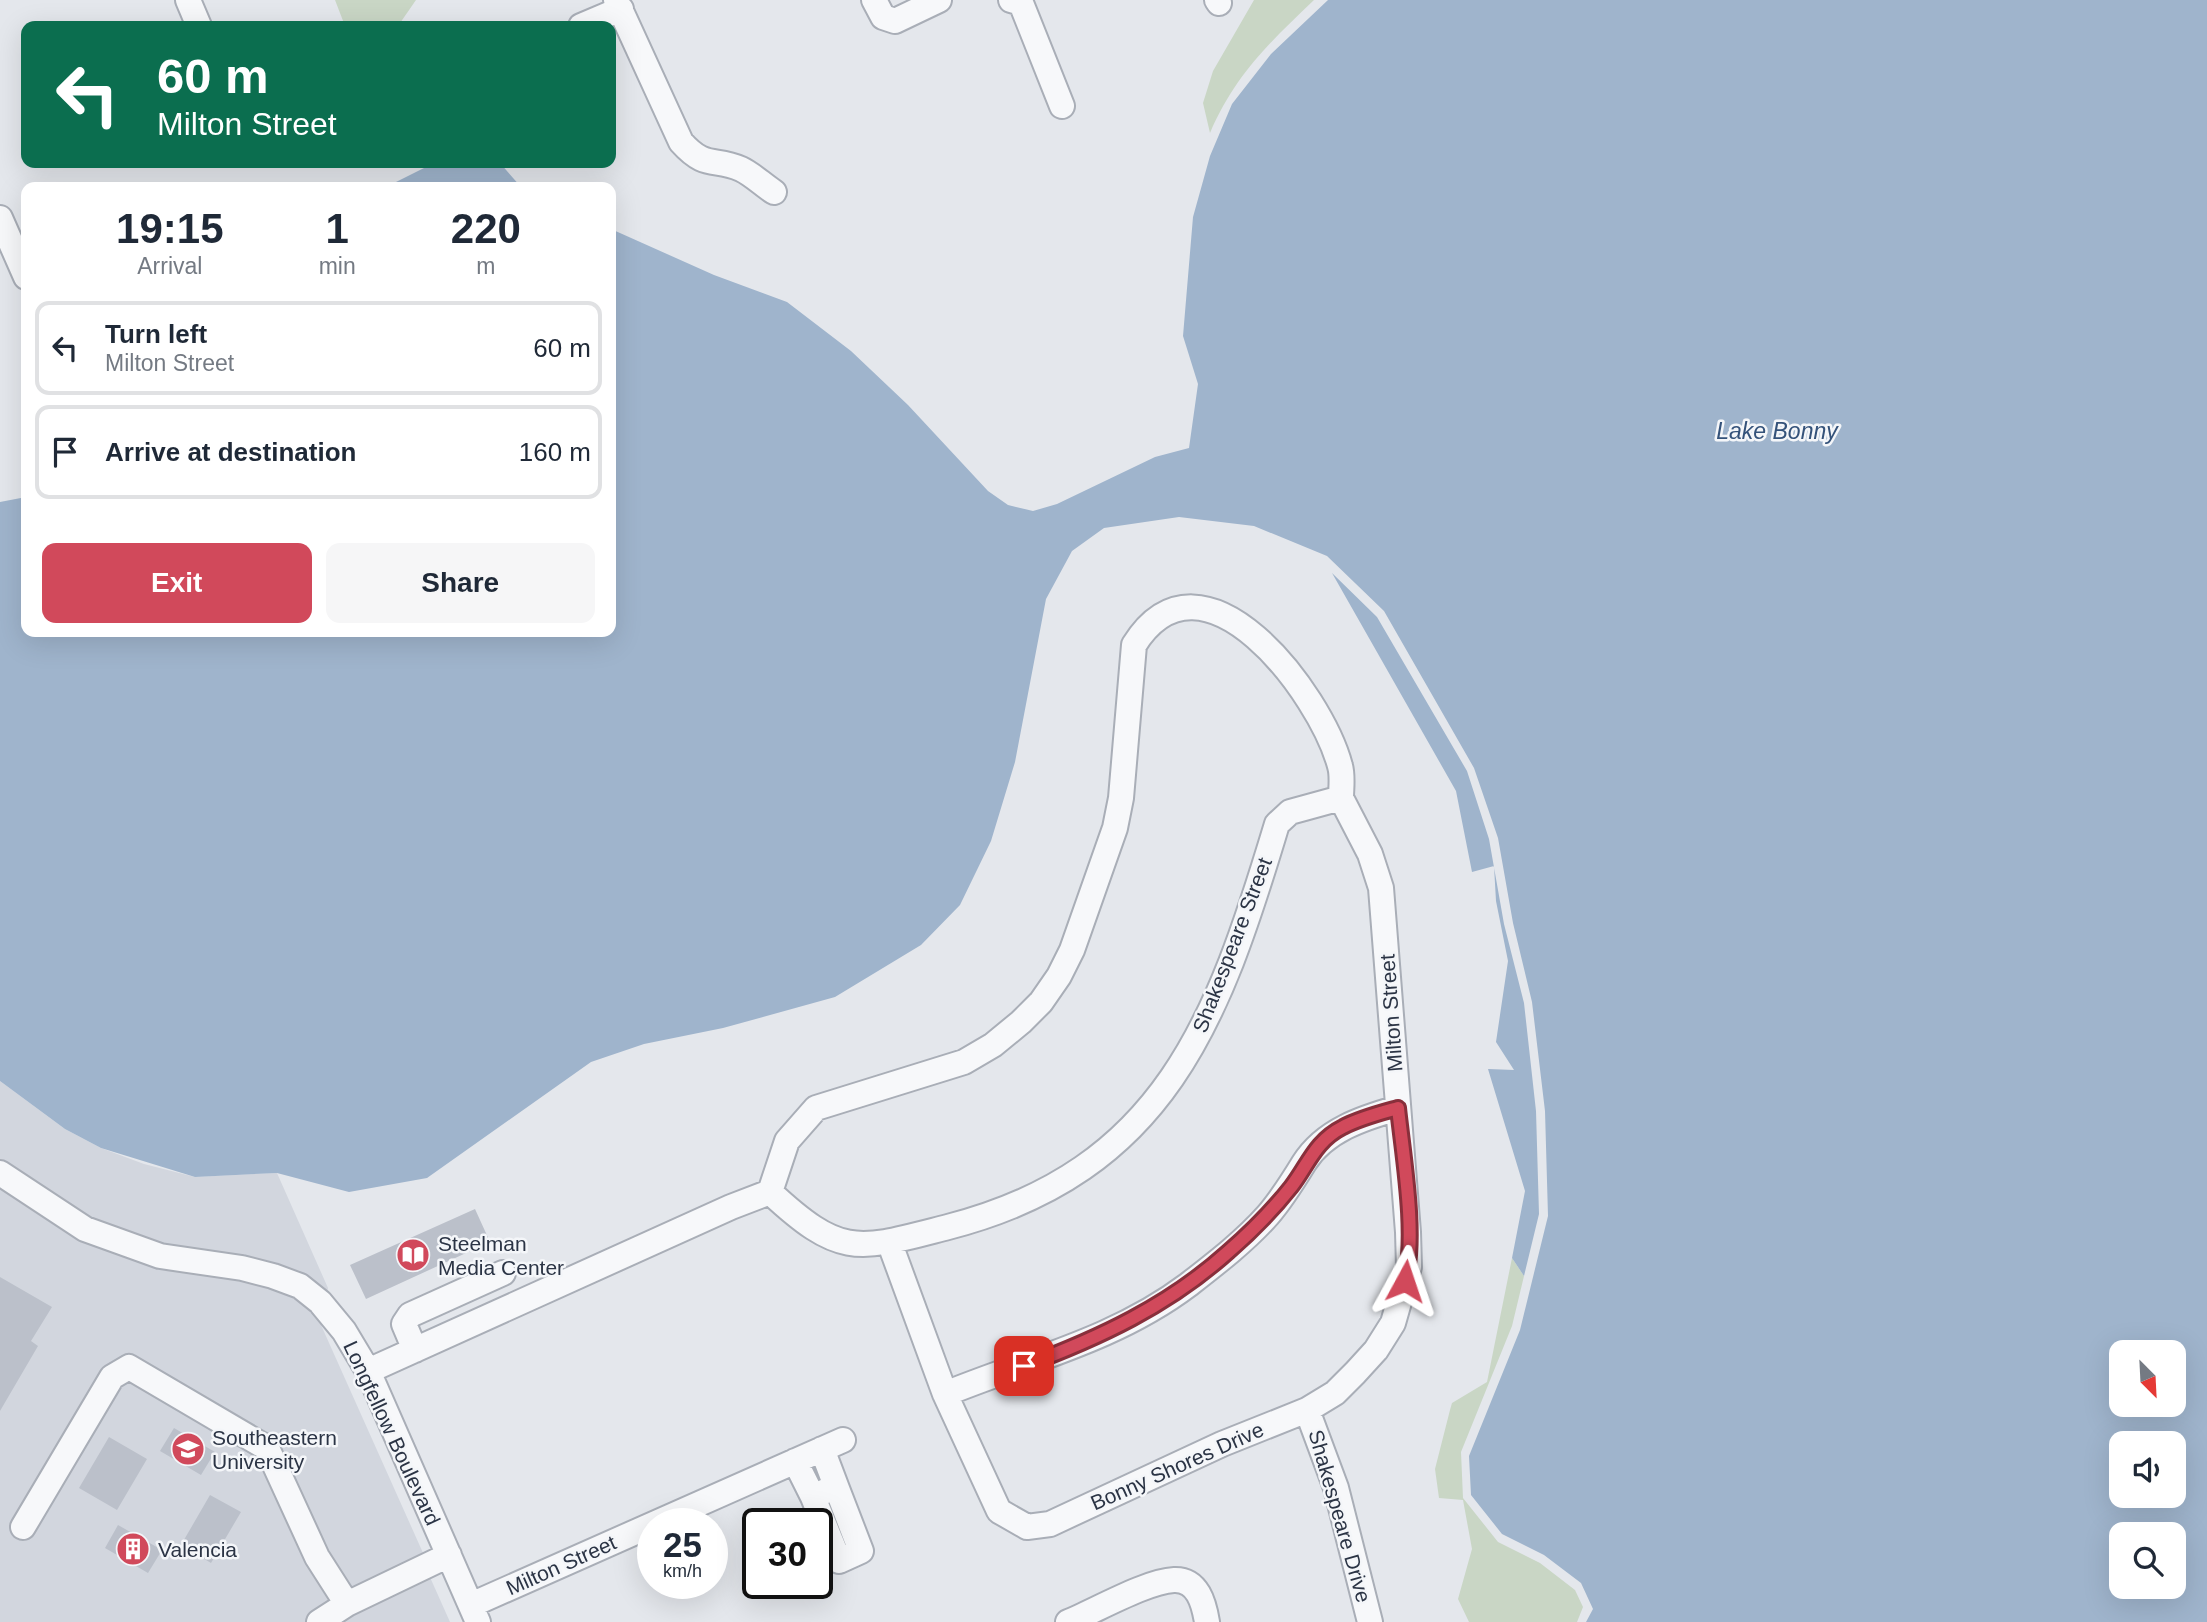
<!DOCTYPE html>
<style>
:root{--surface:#fff;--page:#f6f6f7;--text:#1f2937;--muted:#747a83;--line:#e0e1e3;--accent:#d1495b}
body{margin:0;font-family:Helvetica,sans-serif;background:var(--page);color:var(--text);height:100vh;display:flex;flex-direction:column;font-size:26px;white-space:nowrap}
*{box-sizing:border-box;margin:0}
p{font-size:23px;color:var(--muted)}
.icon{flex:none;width:38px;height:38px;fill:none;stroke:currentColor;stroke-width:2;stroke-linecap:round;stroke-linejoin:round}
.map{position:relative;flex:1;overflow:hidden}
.details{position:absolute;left:21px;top:182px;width:595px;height:455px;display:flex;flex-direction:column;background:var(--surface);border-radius:14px;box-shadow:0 7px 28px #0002}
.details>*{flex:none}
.guide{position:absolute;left:21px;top:21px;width:595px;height:147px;border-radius:14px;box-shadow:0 7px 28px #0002;background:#0b6e4f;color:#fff;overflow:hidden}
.needle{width:46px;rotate:156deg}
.controls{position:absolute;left:2109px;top:1340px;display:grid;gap:14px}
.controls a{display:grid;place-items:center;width:77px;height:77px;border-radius:14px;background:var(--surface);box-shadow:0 7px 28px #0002;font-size:35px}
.speed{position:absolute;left:637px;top:1508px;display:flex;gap:14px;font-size:35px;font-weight:700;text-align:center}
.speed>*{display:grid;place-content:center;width:91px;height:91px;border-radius:50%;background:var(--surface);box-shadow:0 7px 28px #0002;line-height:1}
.speed small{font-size:18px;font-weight:400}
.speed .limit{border:4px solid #111;border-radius:10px;background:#fff;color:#111}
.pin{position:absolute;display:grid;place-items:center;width:60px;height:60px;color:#fff;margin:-30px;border-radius:14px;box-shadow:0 4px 10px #0006}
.me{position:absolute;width:77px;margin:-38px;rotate:5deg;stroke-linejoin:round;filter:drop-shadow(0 0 5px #0008)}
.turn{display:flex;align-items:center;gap:24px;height:147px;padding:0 21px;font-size:32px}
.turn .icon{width:91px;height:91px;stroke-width:2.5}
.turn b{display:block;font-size:49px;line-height:60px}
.eta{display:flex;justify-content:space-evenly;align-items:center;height:119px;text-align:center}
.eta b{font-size:42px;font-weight:800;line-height:49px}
.primary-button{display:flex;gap:14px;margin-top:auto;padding:14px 21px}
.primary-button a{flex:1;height:80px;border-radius:14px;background:var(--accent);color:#fff;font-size:28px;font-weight:800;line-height:80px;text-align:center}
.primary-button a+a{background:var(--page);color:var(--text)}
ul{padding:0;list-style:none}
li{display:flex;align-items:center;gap:21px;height:94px;margin:0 14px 10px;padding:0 7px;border:4px solid var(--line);border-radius:14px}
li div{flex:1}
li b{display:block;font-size:26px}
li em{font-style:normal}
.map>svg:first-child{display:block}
</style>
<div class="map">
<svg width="2207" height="1622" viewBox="0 0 2207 1622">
<rect width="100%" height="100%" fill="#e4e7ec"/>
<path fill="#d2d6de" d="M0,1081L65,1129L101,1148L144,1164L195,1177L277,1173L328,1288L321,1325L432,1573L429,1575L450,1622H0Z"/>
<path fill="#c9d6c5" d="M335,0H416L398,26H345Z
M1254,0H1314C1269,43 1235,75 1210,133L1203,103L1213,71Z
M1512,1258L1524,1276L1512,1326L1461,1452L1463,1498L1498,1542L1540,1563L1575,1590L1583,1607L1577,1622H1469L1458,1599L1472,1549L1463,1500L1439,1498L1435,1469L1450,1410L1452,1403L1487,1382Z"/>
<path fill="#9fb4cc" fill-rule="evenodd" d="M1328,0H2207V1622H1586L1593,1609L1581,1583L1544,1555L1502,1534L1471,1495L1469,1456L1520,1330L1548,1216L1545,1111L1532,1002L1513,923L1498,838L1474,768L1384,611L1327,556L1254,526L1179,517L1104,528L1072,551L1046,599L1015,762L991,841L960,905L921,945L835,997L723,1028L644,1044L591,1062L427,1178L349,1192L277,1173L195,1177L101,1148L65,1129L0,1081V502L26,497V632H611V229L714,275L787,302L851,351L908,405L988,491L1008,505L1033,511L1057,504L1155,457L1189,448L1198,384L1183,336L1193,217L1210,156L1232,104L1271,54ZM2121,1353H2174V1405H2121ZM2121,1444H2174V1496H2121ZM2121,1535H2174V1587H2121Z
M448,163H500L521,187H386L432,164Z
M1332,573L1377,617L1467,771L1489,839L1504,924L1524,1003L1536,1111L1539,1214L1524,1276L1512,1258L1525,1191L1488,1069L1514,1070L1496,1042L1508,961L1496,901L1494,866L1472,872L1456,791Z"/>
<path fill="#bbc0ca" d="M475,1209L490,1242L366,1299L350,1265Z
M0,1277L52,1307L31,1341L38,1346L0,1411Z
M174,1428L215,1452L201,1475L160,1451Z
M109,1437L147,1459L117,1510L79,1488Z
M210,1495L241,1512L211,1563L181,1545Z
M118,1525L162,1550L148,1573L105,1548Z"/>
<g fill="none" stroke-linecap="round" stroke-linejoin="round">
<defs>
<path id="minor" d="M188,0L199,26
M616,0L681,142C706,170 714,157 741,169C752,174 763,185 774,192
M874,0L883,17L895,21L939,0
M1011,0L1021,3L1062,106
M1217,0L1219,3
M581,26L621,9
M0,218L26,277
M0,1173L85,1229L160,1256L242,1268L273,1276L300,1286L320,1302L344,1331L368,1371L478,1622
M770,1192C842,1259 858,1250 948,1227C1165,1171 1218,1020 1277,824L1290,812L1341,798
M890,1244L945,1394L999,1511L1027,1527L1050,1524L1222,1444L1307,1410L1335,1393L1355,1373L1376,1350L1393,1323L1409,1267L1408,1232L1381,888L1370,854L1341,798
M415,1350L404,1324L410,1315L503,1273
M368,1371L731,1207L770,1192L787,1141L816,1108L964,1062L993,1045L1021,1022L1041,1002L1059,976L1072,950L1115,828L1121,798L1134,645C1203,535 1321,694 1340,766C1343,776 1341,788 1341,798
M945,1394C1028,1360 1115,1340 1188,1285C1215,1264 1245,1241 1268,1215C1282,1199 1293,1181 1304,1163C1325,1130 1363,1118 1398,1108
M1307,1410L1336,1488L1370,1622
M795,1461L813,1497L836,1486L822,1449
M813,1497L839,1561L861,1551L836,1486
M23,1527L112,1377L129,1367L267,1448L317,1557L347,1604
M471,1605L843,1440
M319,1622L347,1604L449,1555
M1068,1622C1095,1611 1147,1581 1174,1580C1198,1579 1204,1604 1207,1622"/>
</defs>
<use href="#minor" stroke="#a9aeb7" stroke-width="28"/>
<use href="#minor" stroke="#f7f8fa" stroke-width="24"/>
</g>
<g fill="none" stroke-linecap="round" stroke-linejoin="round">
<defs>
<path id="route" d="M1024,1366C1099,1338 1168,1306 1228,1252C1251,1232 1272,1211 1291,1187C1308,1165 1315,1141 1343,1127C1360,1118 1380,1113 1398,1108C1403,1156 1417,1235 1405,1281"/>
</defs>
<use href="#route" stroke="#882f3b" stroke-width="18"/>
<use href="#route" stroke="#d1495b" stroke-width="12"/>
</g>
<defs>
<symbol id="library-disc" viewBox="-11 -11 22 22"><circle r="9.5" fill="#d1495b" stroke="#f4f6f9"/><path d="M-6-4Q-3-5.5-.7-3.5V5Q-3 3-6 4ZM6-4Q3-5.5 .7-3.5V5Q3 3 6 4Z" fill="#fff"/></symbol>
<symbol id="university-disc" viewBox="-11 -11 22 22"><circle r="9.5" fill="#d1495b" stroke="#f4f6f9"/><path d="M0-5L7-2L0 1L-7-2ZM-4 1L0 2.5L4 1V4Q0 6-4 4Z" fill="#fff"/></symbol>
<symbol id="building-disc" viewBox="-11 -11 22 22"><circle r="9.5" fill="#d1495b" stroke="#f4f6f9"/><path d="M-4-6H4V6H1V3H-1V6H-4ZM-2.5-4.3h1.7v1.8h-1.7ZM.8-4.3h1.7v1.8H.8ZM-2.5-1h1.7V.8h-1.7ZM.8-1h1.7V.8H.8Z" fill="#fff"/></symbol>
</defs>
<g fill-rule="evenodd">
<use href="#library-disc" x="394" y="1236" width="38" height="38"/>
<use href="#university-disc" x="169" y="1430" width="38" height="38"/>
<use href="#building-disc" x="114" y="1530" width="38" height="38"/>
</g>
<g text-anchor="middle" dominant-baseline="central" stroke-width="5" stroke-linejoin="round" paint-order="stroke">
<g font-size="21" fill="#2b3445" stroke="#f4f6f9">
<text transform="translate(1232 945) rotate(-69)">Shakespeare Street</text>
<text transform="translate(1391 1013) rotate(-94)">Milton Street</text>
<text transform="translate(392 1433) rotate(65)">Longfellow Boulevard</text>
<text transform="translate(1177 1466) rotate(-24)">Bonny Shores Drive</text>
<text transform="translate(1340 1516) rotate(74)">Shakespeare Drive</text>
<text transform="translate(561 1565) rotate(-24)">Milton Street</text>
</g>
<g font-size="21" fill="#2b3445" stroke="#f4f6f9" text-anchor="start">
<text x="438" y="1243">Steelman<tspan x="438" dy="24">Media Center</tspan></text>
<text x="212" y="1437">Southeastern<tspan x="212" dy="24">University</tspan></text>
<text x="158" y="1549">Valencia</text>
</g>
<g font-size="23" font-style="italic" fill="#34527a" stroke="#f4f6f9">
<text x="1777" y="431">Lake Bonny</text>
</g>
</g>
</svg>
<div class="controls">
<a><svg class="needle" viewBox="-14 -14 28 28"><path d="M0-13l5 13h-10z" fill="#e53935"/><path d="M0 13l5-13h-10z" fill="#747a83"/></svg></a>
<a><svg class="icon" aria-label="sound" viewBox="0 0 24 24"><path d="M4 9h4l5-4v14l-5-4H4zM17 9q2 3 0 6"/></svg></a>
<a><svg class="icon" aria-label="search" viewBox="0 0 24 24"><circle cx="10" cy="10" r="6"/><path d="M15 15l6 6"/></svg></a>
</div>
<div class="speed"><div>25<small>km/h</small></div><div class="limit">30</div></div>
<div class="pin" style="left:1024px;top:1366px;background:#d93025"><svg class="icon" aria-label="arrive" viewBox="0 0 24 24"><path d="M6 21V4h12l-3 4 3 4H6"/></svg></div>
<svg class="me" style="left:1405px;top:1281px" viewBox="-20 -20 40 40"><path d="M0-17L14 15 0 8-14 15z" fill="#d1495b" stroke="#fff" stroke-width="4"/></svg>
<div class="guide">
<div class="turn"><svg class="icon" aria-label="left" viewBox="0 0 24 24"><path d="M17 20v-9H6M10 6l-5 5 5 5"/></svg><div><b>60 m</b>Milton Street</div></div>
</div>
<section class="details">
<div class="eta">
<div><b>19:15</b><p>Arrival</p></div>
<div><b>1</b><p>min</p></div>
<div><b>220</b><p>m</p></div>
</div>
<ul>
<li><svg class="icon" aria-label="left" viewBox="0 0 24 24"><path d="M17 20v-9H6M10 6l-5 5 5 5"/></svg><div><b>Turn left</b><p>Milton Street</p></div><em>60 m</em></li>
<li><svg class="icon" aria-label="arrive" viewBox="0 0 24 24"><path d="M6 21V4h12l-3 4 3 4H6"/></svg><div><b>Arrive at destination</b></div><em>160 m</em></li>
</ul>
<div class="primary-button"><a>Exit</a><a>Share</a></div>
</section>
</div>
